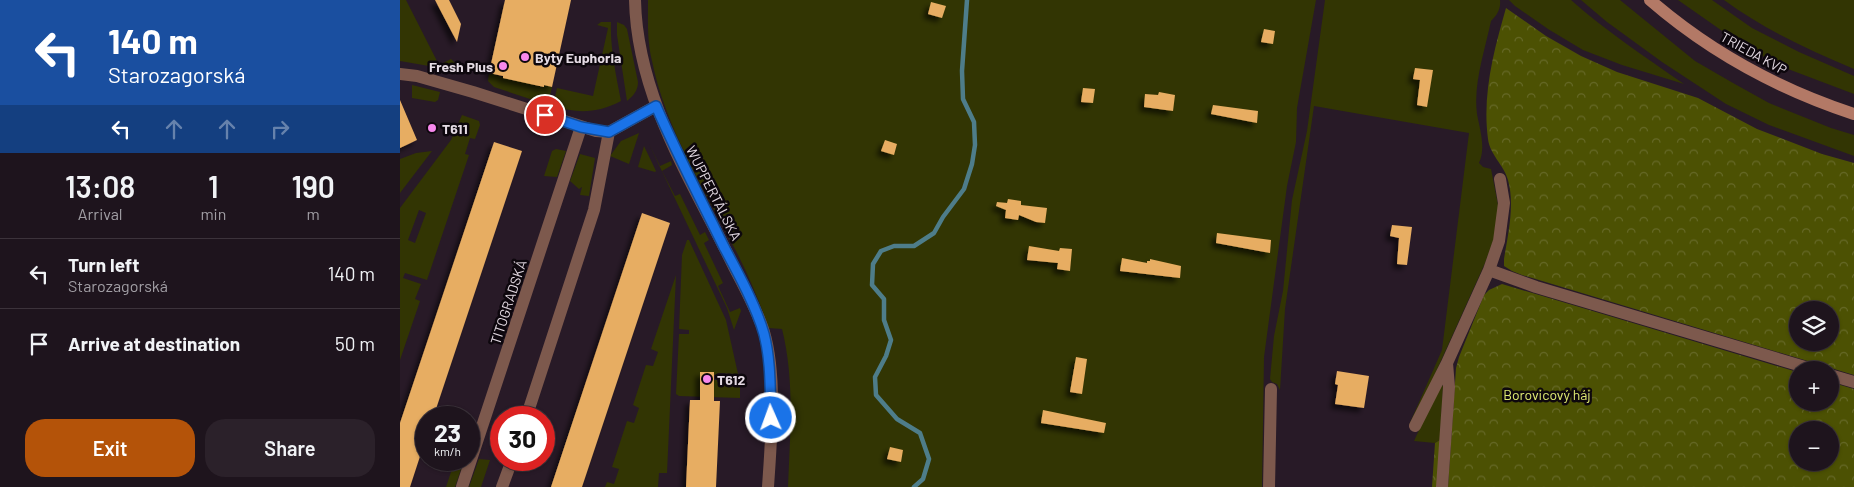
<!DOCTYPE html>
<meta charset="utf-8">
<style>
:root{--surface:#1e141d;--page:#2b212a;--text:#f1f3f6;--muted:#a19ea4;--line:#3c333b;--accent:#b45309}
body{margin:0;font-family:Barlow,sans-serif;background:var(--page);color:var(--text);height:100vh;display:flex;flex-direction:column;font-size:19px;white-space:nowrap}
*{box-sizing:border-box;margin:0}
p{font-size:16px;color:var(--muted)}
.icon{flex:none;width:28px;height:28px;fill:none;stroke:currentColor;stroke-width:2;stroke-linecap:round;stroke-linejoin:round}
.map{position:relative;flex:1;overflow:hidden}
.side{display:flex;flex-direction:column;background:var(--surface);width:400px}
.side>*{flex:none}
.hud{background:#1a4fa0;color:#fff;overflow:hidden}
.tools{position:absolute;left:1389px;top:301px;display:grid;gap:10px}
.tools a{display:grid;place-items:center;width:50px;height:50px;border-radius:50%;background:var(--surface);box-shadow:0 1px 4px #0004,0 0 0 1px var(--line);font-size:25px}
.speed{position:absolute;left:15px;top:406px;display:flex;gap:10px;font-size:25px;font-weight:700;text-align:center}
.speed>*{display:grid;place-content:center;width:65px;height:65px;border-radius:50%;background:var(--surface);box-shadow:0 1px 4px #0004,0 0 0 1px var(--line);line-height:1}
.speed small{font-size:12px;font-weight:400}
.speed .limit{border:8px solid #d22;background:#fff;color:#111}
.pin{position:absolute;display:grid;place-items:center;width:42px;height:42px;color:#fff;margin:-21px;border:2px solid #fff;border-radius:50%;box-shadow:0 1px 5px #0007}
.me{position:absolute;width:55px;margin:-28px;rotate:358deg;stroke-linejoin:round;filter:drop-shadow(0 0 4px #0008)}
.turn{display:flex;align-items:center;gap:18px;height:105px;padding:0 25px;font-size:22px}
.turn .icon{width:65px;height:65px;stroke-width:2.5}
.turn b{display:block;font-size:35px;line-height:42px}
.lanes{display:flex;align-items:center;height:48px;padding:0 25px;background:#0003;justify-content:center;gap:25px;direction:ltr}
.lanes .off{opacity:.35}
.eta{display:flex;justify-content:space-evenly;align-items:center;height:85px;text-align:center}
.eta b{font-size:30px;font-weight:600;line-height:35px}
.button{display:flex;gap:10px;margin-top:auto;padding:10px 25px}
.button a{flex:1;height:58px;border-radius:20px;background:var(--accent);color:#fff;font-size:20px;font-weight:600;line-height:58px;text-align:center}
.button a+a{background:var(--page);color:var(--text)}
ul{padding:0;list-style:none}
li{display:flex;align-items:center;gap:15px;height:70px;padding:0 25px;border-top:1px solid var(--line)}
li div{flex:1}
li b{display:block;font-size:19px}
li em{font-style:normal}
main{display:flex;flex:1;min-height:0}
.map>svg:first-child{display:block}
</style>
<main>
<section class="side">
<div class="hud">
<div class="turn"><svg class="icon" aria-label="left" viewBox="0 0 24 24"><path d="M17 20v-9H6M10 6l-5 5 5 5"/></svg><div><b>140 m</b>Starozagorská</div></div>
<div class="lanes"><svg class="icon" aria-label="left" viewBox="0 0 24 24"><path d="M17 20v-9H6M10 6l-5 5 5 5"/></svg><svg class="icon off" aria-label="ahead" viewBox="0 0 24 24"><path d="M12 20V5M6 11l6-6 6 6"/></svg><svg class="icon off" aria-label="ahead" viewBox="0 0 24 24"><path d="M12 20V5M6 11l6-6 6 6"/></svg><svg class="icon off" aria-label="right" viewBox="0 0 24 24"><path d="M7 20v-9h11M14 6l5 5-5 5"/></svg></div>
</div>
<div class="eta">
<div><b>13:08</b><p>Arrival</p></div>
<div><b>1</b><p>min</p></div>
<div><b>190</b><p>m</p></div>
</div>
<ul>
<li><svg class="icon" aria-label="left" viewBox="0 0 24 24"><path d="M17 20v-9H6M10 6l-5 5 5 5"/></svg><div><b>Turn left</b><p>Starozagorská</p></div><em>140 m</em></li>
<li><svg class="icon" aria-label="arrive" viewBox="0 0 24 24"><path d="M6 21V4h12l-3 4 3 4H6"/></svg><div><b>Arrive at destination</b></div><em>50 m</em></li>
</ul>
<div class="button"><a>Exit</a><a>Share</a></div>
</section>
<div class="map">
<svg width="1454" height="487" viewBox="0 0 1454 487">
<defs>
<pattern id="forest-crowns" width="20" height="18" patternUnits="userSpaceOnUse" patternTransform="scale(1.25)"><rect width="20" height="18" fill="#4c5103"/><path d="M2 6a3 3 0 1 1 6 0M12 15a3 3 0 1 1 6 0" fill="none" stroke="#666928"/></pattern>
<filter id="shadow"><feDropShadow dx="-4.5" dy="4.5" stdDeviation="2.5" flood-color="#0009"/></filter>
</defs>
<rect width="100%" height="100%" fill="#281a27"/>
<path fill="#323503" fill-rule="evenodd" d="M0,0H6L39,65L51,59L54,62L59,64L56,74L29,66L0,61Z
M248,0H916L897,108L896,142L887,186L864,357L862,487H388C390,434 395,381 382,329L369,328C359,301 349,276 336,251C304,189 266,129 252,61C247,41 248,20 248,0Z
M925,0H1100C1101,9 1097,15 1091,21C1085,50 1073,84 1077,114C1080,130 1086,148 1079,163L1083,167L1091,169L1099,210L1096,233L1085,263L1012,425H1009L1042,350L1069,133L914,106L885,309L880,390L877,384L872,382L870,379L874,336L883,291L892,200L907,131Z
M1109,0H1171C1206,31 1245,57 1284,84L1222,65L1183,50L1148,29L1115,6Z
M1181,0H1220L1295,61L1333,83L1369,103L1431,128L1454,135V156L1369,125L1326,104L1262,62L1207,22Z
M1278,0H1312L1352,28L1399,52L1454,76V94L1380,66L1338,42Z
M1324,0H1454V69C1407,49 1365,30 1324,0Z
M201,22H211C210,48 216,75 221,101C198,113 178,114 153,106L157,88L193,96L208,28L197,25Z
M217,22L224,25L227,29L238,82C238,91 233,96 227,101L217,35Z
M89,73L116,81L117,79L131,82V84L143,87L144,85L152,87L148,105L94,87L88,81Z
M12,85L40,92L38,100L35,102L12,98Z
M62,115L79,121L80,125L75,139L70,138L65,154L69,155L27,280L5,273L3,278L21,284L15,299L20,301L0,360V208L51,140ZM19,210L26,213L15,243L8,240Z
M239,133L229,164L210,156L221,141Z
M249,144L260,166L271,161L272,165L262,171L275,196L280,194L300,235L305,232L309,240L304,243L323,283L318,286L330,312L340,308L341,311L334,330L327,308Z
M244,146L256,171L255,172L238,167Z
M156,149L166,151L157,177L144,176L152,151Z
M32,151L0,193V159L16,153Z
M180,154L195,158L189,196L180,195L182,187L179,189L170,181Z
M287,240H289L326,320L338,374L318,373L317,375H314V372H300L314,383V380H317V382H340V398L279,396L276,394L279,334H289V330L279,329L282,255Z
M276,275L267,473H259L258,487H205L207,482L214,484L219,469L212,467L227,421L234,423L239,408L233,405L246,365L253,366L258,352L251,349Z
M1040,384L1043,386L1040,440L1035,443L1014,441Z
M79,459L90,460L81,487H69Z
M55,460H64L55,487H46Z"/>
<path fill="url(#forest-crowns)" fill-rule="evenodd" d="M1106,8L1146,36L1181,56L1217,72L1298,98L1357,129L1422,154L1454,163V375L1122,275L1112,271L1104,266V259C1108,234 1115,205 1108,180C1104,165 1090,155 1088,139C1082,94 1094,50 1106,8ZM1398,310H1430V342H1398Z
M1102,284L1397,372L1398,402H1430V382L1454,389V487H1048L1056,368L1059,357L1084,295L1089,290ZM1398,430H1430V462H1398Z
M1040,440L1037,487H1032L1035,443Z"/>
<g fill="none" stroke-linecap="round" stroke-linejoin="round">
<path stroke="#4e7d8a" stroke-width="4.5" d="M514,487L523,479L529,459L520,433L497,419L476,395L475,377L486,356L491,340L484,320V299L472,285L473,264L481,251L494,246H514L534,233L543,217L564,189L572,164L575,145L574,122L563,99L562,71L567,0"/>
</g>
<path fill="#e7ad62" filter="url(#shadow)" d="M35,0H49L61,24L57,42Z
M105,0H171L152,87L144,85V87L103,78V76L89,73Z
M531,2L546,6L542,18L528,14Z
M864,29L875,31L873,44L861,42Z
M1015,68L1033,70L1027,107L1017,105L1020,80L1013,79Z
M683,88L695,89L693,103L681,102Z
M759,92L775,95L773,111L744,107L745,94L758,95Z
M0,100L17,140L0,148Z
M813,105L858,111L857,123L811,114Z
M485,140L497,144L494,155L481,151Z
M94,142L122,151L33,418H26V438L10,487H0V423Z
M608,199L621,201V205L647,208L645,223L636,222L619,215L618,220L605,218L606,210L596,206L597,202L607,203Z
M242,213L270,223L182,487H151Z
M992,225L1012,227L1007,265L997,264L999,238L990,236Z
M817,233L871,240L870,253L816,243Z
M629,246L659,251L660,248L672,249L670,271L657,269L658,263L627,260Z
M722,258L747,263V261H750V259L781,266L780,278L720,271Z
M676,357L687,359L682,394L670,392Z
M937,371L969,376L964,408L935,404L938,385L935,384Z
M300,372H314V401H320L316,487H286L290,400H300Z
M643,410L706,423L704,433L641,423Z
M490,447L503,450L501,462L487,459Z"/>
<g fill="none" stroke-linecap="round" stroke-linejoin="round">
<path stroke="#7d594d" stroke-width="12" d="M235,0C237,98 293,182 334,267C345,288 357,310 364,332C377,376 371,441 368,487
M0,74L17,76L73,92L196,131L209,132L256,106
M1089,270L1136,287L1415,370
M1430,375L1454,382
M126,418L194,210L209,132
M1015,426L1047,363
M62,487L181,127
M102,487L112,460
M869,487L871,389
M1042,487L1049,387L1047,363L1089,270L1099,241L1104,203L1100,179"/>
<path stroke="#b37966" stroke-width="12" d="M1250,0C1310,52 1378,89 1454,114"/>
</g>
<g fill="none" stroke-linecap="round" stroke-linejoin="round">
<defs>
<path id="route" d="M145,115L181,127L209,132L256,106C277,154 301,200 324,247C338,273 356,306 364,334C371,361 370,390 371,418"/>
</defs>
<use href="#route" stroke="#114b97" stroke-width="12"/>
<use href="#route" stroke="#1a73e8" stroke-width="9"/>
</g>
<g fill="#f788ec" stroke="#0d070d" stroke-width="2">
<circle cx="125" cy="57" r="5"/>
<circle cx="103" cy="66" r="5"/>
<circle cx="32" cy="128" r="5"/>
<circle cx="307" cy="379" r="5"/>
</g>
<g text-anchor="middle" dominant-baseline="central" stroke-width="5" stroke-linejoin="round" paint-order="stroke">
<g font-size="14" fill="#e5dbe4" stroke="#0d070d">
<text transform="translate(1354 53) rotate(29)">TRIEDA KVP</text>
<text transform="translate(314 193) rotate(63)">WUPPERTÁLSKA</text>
<text transform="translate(108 302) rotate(-72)">TITOGRADSKÁ</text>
</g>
<g font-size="14" font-weight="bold" fill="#e5dbe4" stroke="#0d070d" text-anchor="start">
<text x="135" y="57">Byty Euphoria</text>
<text x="93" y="66" text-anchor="end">Fresh Plus</text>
<text x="42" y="128">T611</text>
<text x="317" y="379">T612</text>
</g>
<g font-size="14" fill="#e0eb73" stroke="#0d070d">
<text x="1147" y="394">Borovicový háj</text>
</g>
</g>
</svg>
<div class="tools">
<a><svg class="icon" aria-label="layers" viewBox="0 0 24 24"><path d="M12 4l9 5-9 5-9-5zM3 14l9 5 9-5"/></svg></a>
<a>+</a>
<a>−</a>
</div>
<div class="speed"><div>23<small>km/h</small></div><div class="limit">30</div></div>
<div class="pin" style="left:145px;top:115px;background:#d93025"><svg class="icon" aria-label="arrive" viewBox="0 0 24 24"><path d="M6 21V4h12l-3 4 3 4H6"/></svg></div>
<svg class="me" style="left:371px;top:418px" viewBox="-20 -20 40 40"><circle r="17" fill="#1a73e8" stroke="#fff" stroke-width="3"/><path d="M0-11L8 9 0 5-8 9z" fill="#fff"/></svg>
</div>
</main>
